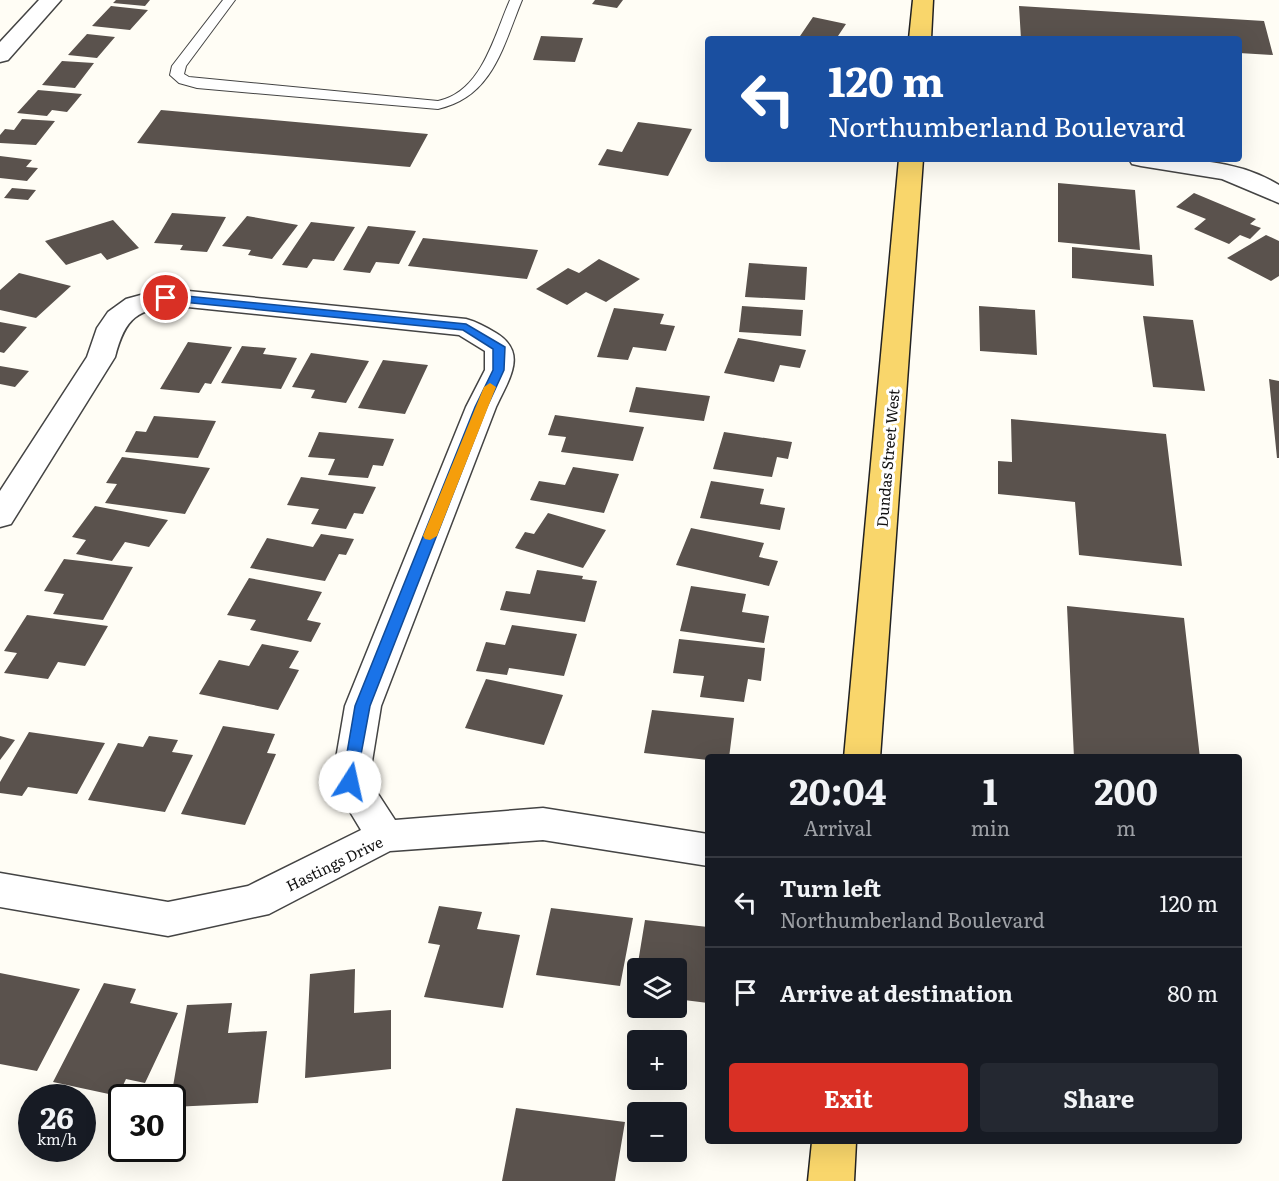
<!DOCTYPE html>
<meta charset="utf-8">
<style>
:root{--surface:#171b24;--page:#242831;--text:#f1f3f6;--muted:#9ea1a6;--line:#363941;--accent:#d93025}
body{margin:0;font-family:Literata,serif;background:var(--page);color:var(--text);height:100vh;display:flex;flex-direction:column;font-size:22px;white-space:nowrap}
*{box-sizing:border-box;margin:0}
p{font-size:20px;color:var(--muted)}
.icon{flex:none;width:33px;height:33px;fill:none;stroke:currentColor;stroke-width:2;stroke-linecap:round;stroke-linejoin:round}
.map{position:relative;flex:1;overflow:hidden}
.sheet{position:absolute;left:705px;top:754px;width:537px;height:390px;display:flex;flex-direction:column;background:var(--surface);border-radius:6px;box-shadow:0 6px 24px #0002}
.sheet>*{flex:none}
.guide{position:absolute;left:705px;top:36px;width:537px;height:126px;border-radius:6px;box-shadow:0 6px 24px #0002;background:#1a4fa0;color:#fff;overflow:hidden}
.controls{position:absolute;left:627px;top:958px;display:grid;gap:12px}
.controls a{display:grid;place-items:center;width:60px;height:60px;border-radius:6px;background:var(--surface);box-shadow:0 6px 24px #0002;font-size:30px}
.speed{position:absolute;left:18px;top:1084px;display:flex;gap:12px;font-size:30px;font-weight:700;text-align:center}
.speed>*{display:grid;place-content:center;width:78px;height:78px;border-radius:50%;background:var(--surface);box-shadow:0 6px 24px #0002;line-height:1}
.speed small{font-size:15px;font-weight:400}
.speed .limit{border:3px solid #111;border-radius:9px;background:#fff;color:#111}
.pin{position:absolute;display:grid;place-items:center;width:51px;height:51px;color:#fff;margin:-26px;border:3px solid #fff;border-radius:50%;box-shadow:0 2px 6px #0007}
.me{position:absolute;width:66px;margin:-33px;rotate:10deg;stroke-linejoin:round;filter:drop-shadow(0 0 4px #0008)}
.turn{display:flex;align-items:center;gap:21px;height:126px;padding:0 24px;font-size:27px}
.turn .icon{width:78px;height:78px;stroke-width:2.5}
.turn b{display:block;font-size:42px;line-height:51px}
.eta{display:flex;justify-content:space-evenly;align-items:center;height:102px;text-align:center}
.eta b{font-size:36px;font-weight:700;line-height:42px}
.primary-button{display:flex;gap:12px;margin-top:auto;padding:12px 24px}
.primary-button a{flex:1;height:69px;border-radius:6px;background:var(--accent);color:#fff;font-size:24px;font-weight:700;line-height:69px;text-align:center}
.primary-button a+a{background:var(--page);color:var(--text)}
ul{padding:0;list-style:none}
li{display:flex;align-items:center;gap:18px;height:90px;padding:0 24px;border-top:2px solid var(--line)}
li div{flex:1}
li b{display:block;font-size:22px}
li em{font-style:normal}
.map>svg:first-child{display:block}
</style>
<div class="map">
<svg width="1279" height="1181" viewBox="0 0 1279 1181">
<rect width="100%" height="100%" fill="#fffdf5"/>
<path fill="#5a524d" d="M116,0H150L145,6L113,3Z
M595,0H623L617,8L592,4Z
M111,6L148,10L130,30L92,26Z
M1019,6L1264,21L1273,55L1239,53V39H1021Z
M813,17L846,24L836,39H798Z
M87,34L115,37L97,58L68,55Z
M541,36L583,38L575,62L533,60Z
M62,61L94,63L75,88L42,85Z
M38,90L82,94L67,112L52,110L47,116L17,113Z
M161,110L428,134L410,167L137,143Z
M22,119L55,121L36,145L0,143V135L5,129L14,130Z
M638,122L692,129L668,176L598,165L607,149L622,152Z
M0,156L32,160L26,167L38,168L27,181L0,178Z
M1058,183L1135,190L1140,250L1058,242Z
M12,188L36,190L28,200L4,198Z
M1194,193L1256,219L1250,224L1261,228L1250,239L1240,235L1229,244L1194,229L1206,219L1176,207Z
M172,213L226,217L207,252L180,250L183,245L154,243Z
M247,216L298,225L272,259L248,255L251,250L222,246Z
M113,220L139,248L107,260L101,253L66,265L45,241Z
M311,222L355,227L334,261L313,259L307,268L282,265Z
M368,226L416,231L399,264L376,262L370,273L343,270Z
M1266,235L1279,241V276L1271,281L1227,258Z
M423,238L538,250L527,279L408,266Z
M1072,247L1152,255L1154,286L1072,278Z
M599,259L640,279L606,302L586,292L567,305L536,289L568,268L579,273Z
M749,263L807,267L805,300L745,297Z
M19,273L71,286L36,318L0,310V290Z
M742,306L803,310L801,336L739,332Z
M979,306L1035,310L1037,355L980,351Z
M614,308L664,314L660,324L675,326L666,351L633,347L628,360L597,357Z
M1143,316L1193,320L1205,391L1153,387Z
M0,322L27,327L4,353L0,352Z
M738,338L806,350L800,368L780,365L774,382L724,373Z
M188,342L232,347L211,384L205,383L199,393L160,389Z
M242,346L266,348L263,354L297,358L281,389L221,383Z
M311,353L369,361L346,403L311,398L315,390L292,387Z
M383,360L428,365L405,414L358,408Z
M0,366L29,371L15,387L0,384Z
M1269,379L1279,381V458H1277Z
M636,387L710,396L704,421L629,412Z
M555,415L644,427L633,461L561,452L566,437L548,435Z
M154,416L216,421L198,458L125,452L136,431L146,432Z
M1011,419L1166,434L1182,566L1079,555L1075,502L998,494V461L1012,462Z
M319,432L394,439L383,466L373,465L368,478L328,475L335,459L308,457Z
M724,432L792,442L788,459L777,457L772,477L713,469Z
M122,457L210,468L185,514L105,503L117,484L106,483Z
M573,467L619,474L604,513L530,500L539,481L565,485Z
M301,477L376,487L363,514L354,513L346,529L311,524L319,509L287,505Z
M711,481L764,489L760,504L785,508L780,530L700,518Z
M95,506L168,520L149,547L125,542L112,561L76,554L86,540L72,537Z
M548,513L606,530L583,568L515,548L525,532L534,534Z
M691,528L764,543L759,557L778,561L769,586L676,565Z
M321,534L354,539L346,555L339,554L325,581L250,568L267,538L313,547Z
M64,559L133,567L103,620L53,614L64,594L44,591Z
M537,570L583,576L582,579L597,581L585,622L500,610L506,591L530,594Z
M249,578L322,592L307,620L321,623L311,642L250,630L256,620L227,615Z
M691,586L746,594L742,612L769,616L764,643L680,631Z
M1067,606L1184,618L1200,758H1074Z
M27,615L108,626L85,666L58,662L48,679L4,673L17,653L4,651Z
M512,625L577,634L564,676L509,668L507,675L476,671L486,642L505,645Z
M679,639L765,648L761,681L748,679L744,702L700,697L704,676L673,673Z
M262,644L299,651L289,668L299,670L278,710L199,694L219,660L249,666Z
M486,679L563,695L544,745L465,728Z
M652,710L734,718L729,758H708V760L644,753Z
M223,726L275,734L267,753L276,754L245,825L181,814Z
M29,732L105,743L77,794L28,787L22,796L0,793V782Z
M0,736L15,740L0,760Z
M149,736L178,740L172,752L193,755L165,812L88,800L118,743L143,747Z
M439,906L482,912L477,929L520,935L503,1008L424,997L440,945L428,943Z
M551,908L633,918L620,986L536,975Z
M645,920L708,927V1003L676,999V969H637Z
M355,969L354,1013L391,1010V1069L305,1078L310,974Z
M0,973L80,989L37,1071L0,1064Z
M104,983L136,989L130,1003L178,1013L145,1083L126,1079L118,1096L53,1082Z
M232,1003L228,1033L267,1031L258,1103L172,1107L171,1098L187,1005Z
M516,1108L625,1122L615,1181H502Z"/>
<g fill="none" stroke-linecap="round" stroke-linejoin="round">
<defs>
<path id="lane" d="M223,0H235L186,66L184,74L189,77L438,101C482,92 494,36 510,0H522C503,46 493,97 438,109L197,88L179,83L170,75L172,66Z"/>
<path id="street" d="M39,0H61L8,60L0,62V42Z
M1129,159C1181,159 1233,157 1279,185V203L1222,179L1141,166L1132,164Z
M178,290L466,319C477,322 486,327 496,333C529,353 508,380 496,407L381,706L369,780L395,820L543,808L708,834V866L543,840L390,851L269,914L168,936L0,907V873L168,902L248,886L361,830L332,782L345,706L466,407L485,370V351L459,335L178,306C137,308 125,318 115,357L11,524L0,527V491L87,357L97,328L108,312L126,299L148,293Z"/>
<path id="primary" d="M913,0H933L931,39H909Z
M899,159H923L880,758H844Z
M812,1142H856L854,1181H808Z"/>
</defs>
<use href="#lane" stroke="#444" stroke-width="2"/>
<use href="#street" stroke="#444" stroke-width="3"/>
<use href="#primary" stroke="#222" stroke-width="3"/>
<use href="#lane" fill="#fff" fill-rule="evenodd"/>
<use href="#street" fill="#fff" fill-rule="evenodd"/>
<use href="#primary" fill="#f9d66b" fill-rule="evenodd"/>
</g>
<path fill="#1a73e8" stroke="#114b97" stroke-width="1.5" d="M166,294L466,324L505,347L504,370L487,407L370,706L355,787L350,788L342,782L355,706L475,407L493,370V349L463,330L162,300L160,298Z"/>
<path fill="#f59e0b" d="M490,383L496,387L437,536L430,540L425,539L423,536L484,387Z"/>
<g text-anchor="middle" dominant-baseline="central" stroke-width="6" stroke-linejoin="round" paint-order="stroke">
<g font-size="15" fill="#111" stroke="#fff">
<text transform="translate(887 458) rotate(-85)">Dundas Street West</text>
<text transform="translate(334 863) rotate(-26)">Hastings Drive</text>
</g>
</g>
</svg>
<div class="controls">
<a><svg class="icon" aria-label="layers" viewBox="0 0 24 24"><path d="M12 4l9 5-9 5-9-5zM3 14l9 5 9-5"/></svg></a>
<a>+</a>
<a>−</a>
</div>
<div class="speed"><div>26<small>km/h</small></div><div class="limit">30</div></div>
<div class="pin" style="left:166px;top:298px;background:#d93025"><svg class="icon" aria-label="arrive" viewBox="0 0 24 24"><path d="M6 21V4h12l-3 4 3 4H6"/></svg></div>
<svg class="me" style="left:350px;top:782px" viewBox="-20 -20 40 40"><circle r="19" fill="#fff"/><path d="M0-13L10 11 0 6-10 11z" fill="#1a73e8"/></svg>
<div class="guide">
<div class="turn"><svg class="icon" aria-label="left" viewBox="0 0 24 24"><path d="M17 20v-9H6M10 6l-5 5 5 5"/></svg><div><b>120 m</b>Northumberland Boulevard</div></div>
</div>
<section class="sheet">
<div class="eta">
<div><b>20:04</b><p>Arrival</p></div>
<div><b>1</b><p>min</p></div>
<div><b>200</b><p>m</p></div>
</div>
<ul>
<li><svg class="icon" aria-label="left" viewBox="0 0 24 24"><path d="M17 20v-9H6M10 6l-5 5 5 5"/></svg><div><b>Turn left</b><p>Northumberland Boulevard</p></div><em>120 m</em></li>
<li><svg class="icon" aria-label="arrive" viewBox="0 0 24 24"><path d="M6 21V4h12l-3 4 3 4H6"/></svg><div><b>Arrive at destination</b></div><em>80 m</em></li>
</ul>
<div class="primary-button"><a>Exit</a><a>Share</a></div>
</section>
</div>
